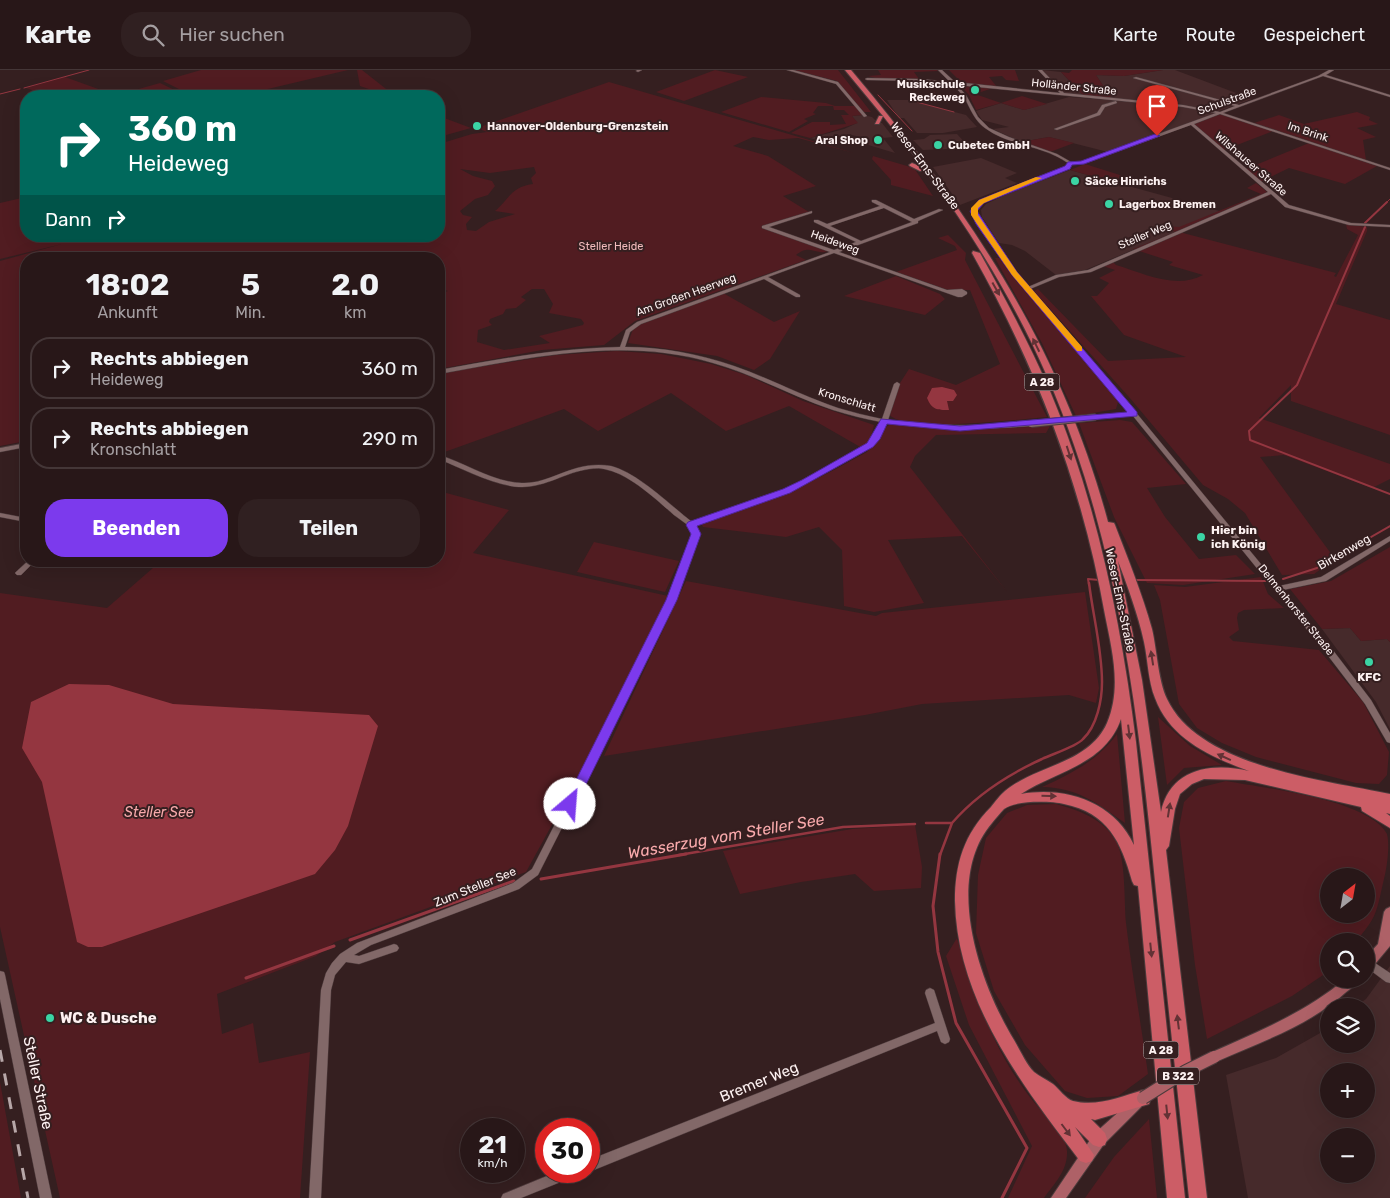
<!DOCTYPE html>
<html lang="de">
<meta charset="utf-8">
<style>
:root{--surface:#281718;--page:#302021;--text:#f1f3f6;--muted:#a59fa2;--line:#443637;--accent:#7c3aed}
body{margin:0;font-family:Rubik,sans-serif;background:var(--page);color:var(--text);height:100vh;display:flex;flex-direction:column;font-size:19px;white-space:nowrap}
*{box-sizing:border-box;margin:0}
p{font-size:16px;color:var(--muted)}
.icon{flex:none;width:28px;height:28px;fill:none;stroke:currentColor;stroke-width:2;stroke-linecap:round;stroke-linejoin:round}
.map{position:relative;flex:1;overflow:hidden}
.panel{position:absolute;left:20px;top:182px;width:425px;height:315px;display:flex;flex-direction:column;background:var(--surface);border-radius:20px;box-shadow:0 5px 20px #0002,0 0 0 1px var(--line)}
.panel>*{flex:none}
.banner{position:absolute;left:20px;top:20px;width:425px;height:152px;border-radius:20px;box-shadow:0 5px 20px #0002,0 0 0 1px var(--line);background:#00695c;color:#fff;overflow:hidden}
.needle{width:32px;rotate:31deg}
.fabs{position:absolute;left:1320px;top:798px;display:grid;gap:10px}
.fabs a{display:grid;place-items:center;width:55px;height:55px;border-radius:50%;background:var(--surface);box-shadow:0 5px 20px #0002,0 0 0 1px var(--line);font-size:25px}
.speed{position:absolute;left:460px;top:1048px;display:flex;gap:10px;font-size:25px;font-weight:700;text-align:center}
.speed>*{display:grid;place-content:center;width:65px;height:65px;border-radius:50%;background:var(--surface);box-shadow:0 5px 20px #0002,0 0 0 1px var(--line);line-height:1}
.speed small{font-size:12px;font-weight:400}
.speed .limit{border:8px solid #d22;background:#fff;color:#111}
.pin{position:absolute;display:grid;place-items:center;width:42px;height:42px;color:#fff;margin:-51px -21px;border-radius:50% 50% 50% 0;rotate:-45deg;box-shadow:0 0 5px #0007}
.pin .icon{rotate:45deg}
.me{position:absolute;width:55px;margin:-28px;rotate:27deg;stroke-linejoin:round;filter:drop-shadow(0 0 4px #0008)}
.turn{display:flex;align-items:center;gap:18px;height:105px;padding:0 25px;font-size:22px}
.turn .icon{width:65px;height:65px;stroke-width:2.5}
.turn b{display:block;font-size:35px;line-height:42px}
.then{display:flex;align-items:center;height:48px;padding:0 25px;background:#0003;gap:10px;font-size:19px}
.eta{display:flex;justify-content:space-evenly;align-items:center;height:85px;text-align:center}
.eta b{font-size:30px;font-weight:700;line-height:35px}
.cta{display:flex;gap:10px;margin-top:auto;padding:10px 25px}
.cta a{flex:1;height:58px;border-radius:20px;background:var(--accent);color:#fff;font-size:20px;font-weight:700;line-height:58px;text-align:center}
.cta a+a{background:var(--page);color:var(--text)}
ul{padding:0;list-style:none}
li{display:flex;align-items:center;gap:15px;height:62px;margin:0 10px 8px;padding:0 15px;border:2px solid var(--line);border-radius:20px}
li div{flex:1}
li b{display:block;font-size:19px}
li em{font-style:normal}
header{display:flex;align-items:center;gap:30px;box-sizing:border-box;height:70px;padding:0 25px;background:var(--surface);border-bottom:1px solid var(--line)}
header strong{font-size:24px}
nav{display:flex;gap:28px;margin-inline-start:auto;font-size:18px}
.search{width:350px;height:45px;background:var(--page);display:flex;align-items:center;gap:12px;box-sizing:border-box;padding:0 18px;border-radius:20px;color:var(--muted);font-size:19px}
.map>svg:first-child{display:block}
</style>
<header>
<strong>Karte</strong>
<div class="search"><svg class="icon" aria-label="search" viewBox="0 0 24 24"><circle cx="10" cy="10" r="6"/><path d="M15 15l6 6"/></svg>Hier suchen</div>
<nav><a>Karte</a><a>Route</a><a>Gespeichert</a></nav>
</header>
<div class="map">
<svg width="1390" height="1128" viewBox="0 0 1390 1128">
<rect width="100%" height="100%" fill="#351f20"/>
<path fill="#462a2b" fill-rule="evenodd" d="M1042,0L1061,2L1085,27L1066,25Z
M1163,0H1175L1252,29L1219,41L1112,29L1096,5L1124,6Z
M1069,27L1181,36L1217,43L1108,82L1049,67L1021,72L993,59L1009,57L982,50L976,41L1001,33L1024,40Z
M887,30H909L966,45L977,57L943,63H917L904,48H899Z
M863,45L872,47L876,51L874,52L882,53L893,67L883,68L895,83L865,74L860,67L848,64L829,73L810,68L844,59L857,53L852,46Z
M957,64L970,78L923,80L913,70L924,69L930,65Z
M981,88L1017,103L1005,108L1017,113L960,135L933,97Z
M1070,100L1223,142L1085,200L1056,205L1025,181L1012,175L999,173L982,147L981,140L986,134L1005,125Z
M1350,558L1361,571L1387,569L1390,572V659L1376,632L1322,559Z
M1390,896V1128H1248L1226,1005L1276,988L1329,958V974H1366V936H1356L1366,929ZM1329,1001H1366V1039H1329ZM1329,1066H1366V1104H1329Z"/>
<path fill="#511c21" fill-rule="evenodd" d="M201,0H348L238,26H193L163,11Z
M357,0H362L395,26H389L360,16Z
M715,0L748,7L684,31L656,22Z
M793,0H838L871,42H864L837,11Z
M878,0H937L938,1L914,2L919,9L883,10L868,6L881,5Z
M949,0H1015L1019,11L1006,10L1002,6L989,7L997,17L962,13Z
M1072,0H1163L1124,6L1096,5L1112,29L1085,27L1061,2L1069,3Z
M65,7L112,24L104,26H49L26,18Z
M609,12L854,83L798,68L769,70L753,67L733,76L768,86L816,116L783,126L809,142L763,156L828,181C815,186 811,173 796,185L806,190L635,251L604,275L542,280L439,299V227L442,223L448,221L439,218V189H26V371L0,376V191L62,174L0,189V133L26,127V166H439V74L472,64L487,62L477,58ZM534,97L536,103L531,108L533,114C511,117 510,128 495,141L515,144L489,152L476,161L467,160L466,154L472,147L463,145L460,141L475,129L488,125L495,116L492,111L473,106L460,99L490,103ZM532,219H544L553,234L549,243L581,249L584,253L583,255L539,266L550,273L504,280L477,272L478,260L492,255L489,252L490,249L503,244L506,239L516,238L526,230L521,227Z
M160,13L187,26H114Z
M959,14L993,18L975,24L1001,33L976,40L969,25Z
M1022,26L1047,34L1024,40L1001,33Z
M761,27L826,33L835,36H855L863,45L852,46L858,53L810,68L791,63L812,52H830V55L846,54L841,45H849L844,40H834L833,36H818L813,43L816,44L804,49L808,51L789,62L721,42Z
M1357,42L1370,47L1369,50L1378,54L1357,58L1376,67L1363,70L1366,90L1254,53L1279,45L1304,54Z
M1220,44L1273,61L1224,80L1194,54Z
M439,46L471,58L439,67Z
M1049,67L1074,73L1050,82L1021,72Z
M1309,73L1377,96L1345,114L1289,98L1260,112L1246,99Z
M873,86L914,98L933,126L891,115V110L872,89Z
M1085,94L1123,106L1113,112L1070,100Z
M1256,113L1271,125L1183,160V163L1336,203L1334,206L1336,207L1358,165L1347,159L1346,154L1367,157V161L1336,234L1390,250V365L1291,331V315L1259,348L1390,394V409L1372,418L1284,385L1260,387L1335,489L1314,504L1282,505L1245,443L1228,429L1203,415L1129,327L1034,221L1038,219L1108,291L1186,287L1124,265L1091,226H1097L1109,213L1099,208L1115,200L1103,196L1113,192L1116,195C1143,203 1176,220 1203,205L1169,195L1173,192L1133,179L1175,162L1164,156L1179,157L1261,124L1247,118Z
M948,165L966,183L965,190L1047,347C1022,349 902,364 889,344L900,313L909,299L956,315L1000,294L970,220H948L896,202L957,180L955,176L938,168Z
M995,188H1000L1115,327L1118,332L1116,339L1076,346L1042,273Z
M896,206L940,224L945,229L925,245L844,226Z
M723,223L774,252L800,241L770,289L754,300L717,286L628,273L633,259L642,253Z
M617,281L661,284L711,294L746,305L803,331L874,355L870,371L862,378L789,336L726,361L671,323L598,361L564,339L439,384V303L556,285Z
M1120,350L1132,352L1186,414L1147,418L1165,447L1199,489L1236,485L1255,504L1183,515L1147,513L1114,447L1079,353Z
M891,354L955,360L1050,356L1046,363L936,365L915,386L910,397L1008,523L962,466L888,470L924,533L874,542L844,536L842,480L819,457L786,467L703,457L701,453L788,423L832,401L867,382L886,357Z
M439,421L509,440L473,483L668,526L587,691L526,802L335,872L316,886L217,924L222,964L253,953L259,993L310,982L300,1128H60L0,857V523L107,538L161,491H439Z
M594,472L679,491L665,522L577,502Z
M1390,477V572L1387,569L1361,571L1350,558L1322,559L1290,519L1331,511Z
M1261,507L1268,524L1284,538L1244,540L1238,543L1237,548L1239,560L1229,567L1233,571L1319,580L1363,632L1389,682L1387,705L1379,714L1356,713L1256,687L1222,673L1197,658L1179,634L1160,530L1154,515L1185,517Z
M686,511L876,546L882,543L1085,522L1099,618L1096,633L1069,625L922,634L865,645L604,686Z
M1158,647L1190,676L1222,695L1184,698L1167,715Z
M1117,664L1125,753C1096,733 1079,718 1042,717C1071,704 1098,690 1117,664Z
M1226,711C1263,718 1368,729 1387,764C1390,776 1387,797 1384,809C1381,821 1379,835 1374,846C1370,855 1362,863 1357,871H1329V901L1292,926L1207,969L1195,895L1179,758L1184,732L1198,718ZM1329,806H1366V844H1329Z
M1056,734C1078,740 1104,749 1116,771C1126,789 1124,832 1126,853C1132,903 1141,954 1148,1004L1118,1026L1087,1028L1065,1021L1025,975L994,921L976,863L978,805L986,768L1007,743L1027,735Z
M915,755L922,797L921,818L874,821L855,804L801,812L740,824L723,781L852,759Z
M957,868C974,925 995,984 1033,1031C1044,1044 1066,1063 1067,1081C1068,1100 1055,1113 1044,1128H1008L1032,1076L969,955L946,886Z
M0,1012L21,1128H0Z
M1149,1049L1157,1128H1085L1114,1087Z"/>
<path fill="#943640" d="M942,317L954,320L957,325L953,331H947L949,340C937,340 932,340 927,328L932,318Z
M69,614L109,615L173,634L369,645L378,656L348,756L335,780L315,804L102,877H88L77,872L42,712L22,678L31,632Z"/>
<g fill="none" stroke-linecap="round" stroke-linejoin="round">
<path stroke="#943640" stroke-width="1" d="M24,18L89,0
M934,23L909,30L954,42
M0,24L20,19
M878,25L912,61
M1386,133L1390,129"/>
<path stroke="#943640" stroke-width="2" d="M1365,153L1387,132
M1365,157L1297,315L1249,361L1250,370L1390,424
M1283,509L1317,498L1390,456
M1135,510L1266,511
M1089,515L1088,509L1099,510"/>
<path stroke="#943640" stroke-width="2.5" d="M926,753H952C977,724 1007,705 1042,689C1052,684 1076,677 1083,669C1097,656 1102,630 1102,612C1102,579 1093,546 1089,513
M679,785L843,757L915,754
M940,785L952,753"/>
<path stroke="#943640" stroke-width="3" d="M940,784L933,836L938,882L956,953L1027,1078L1002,1128
M541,809L686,784
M350,870L514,811
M246,908L334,876"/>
<defs>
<path id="minor" d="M637,0H642L638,2L636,1Z
M787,0H793L838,12L867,46L864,47L836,14Z
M938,0H942L955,12L1060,23L1038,0H1042L1064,23L1183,35L1220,42L1235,36L1133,8L1136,7L1239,35L1318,6L1329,0H1334L1326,5L1390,25V27L1323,6L1223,43L1390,98V100L1220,44L1194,54L1289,135L1351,153L1390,155V157L1349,155L1285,137L1271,124L1091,202L1059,207L1030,219L1110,311L1279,516L1321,507L1390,466V471L1326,511L1283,520L1332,579L1371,630L1390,663V673L1387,672L1365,634L1326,583L1133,346L1094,348L1093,347L1096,345L1130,343L1012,205L973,145V138L980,130L1062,99L1068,93C1043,75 1009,76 985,58C975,51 971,40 965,29C962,24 957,19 952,14L921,11L867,10L865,9L867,8L921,9L950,12ZM957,15L1183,37L1216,43L1081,92H1071L1057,84L1009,67L989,58L978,47L966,25ZM1191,55L1268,122L1088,200L1056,205L1028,217L1016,203L977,145V138L984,132L1064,101L1071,94H1083Z
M1116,31L1117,33L1105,37L1100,45L1057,60L1054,59L1097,43L1102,35Z
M872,130H876L914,149L939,139L943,140L918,151V153L839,182L947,220L962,219L967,222V224L962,227H958L834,183L768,207L800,225V227H796L764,209L641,254L630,262L625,277C662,277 699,284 734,296C769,308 802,326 838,338C852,342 867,346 882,349L894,314L897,312L900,314L888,350C936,357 983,356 1031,352L1034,354L1031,356C982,360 935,360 887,353L878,369L872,376L788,422L695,456L699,464L676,530L652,580L538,805L519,819L371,875L354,885L359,886L394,874L397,875L399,878L397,881L359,894L346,892L335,905L331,920L321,1128H309L321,920L326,903L332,893L340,884L357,873L513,813L532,799L644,580L668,530L693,464C691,462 690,459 689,457C685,452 679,449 674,445C657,430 630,405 608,400C602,398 595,398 589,399C566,402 546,417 522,417C497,417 463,399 439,389V385C466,393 492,412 522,413C541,414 559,403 577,398C588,395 599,394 611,396C638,403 670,435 692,452L784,420L868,374L877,362L881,352C865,349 849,345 833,340C792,326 755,305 713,293C623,266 529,288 439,304V300C499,289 559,278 620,277L626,260L637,252L830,182L762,158V156L812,141V143L769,157L834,180L856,172L814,152V150H818L827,154L880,136L872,132ZM884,138L912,152L861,171L830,156Z
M26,373V377L0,382V378Z
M0,443L26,448V452L0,447Z
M28,491H35L21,505H17L15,503L17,501Z
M1369,889L1390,903V913L1386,912L1366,897V890Z
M0,901L4,902L5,905L52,1128H40L0,929Z
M930,918L934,920L935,923L950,969L949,972L945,974L941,972L937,961L589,1102L588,1101L589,1090L935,953L925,923L926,920Z
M559,1101H580L578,1105L521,1128H501L503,1124Z"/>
<path id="major" d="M1390,837V876L1370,900L1366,901V887L1378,874L1384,842L1386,839Z
M1345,909H1359C1356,915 1350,919 1345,923C1310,955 1261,972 1218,991L1214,993L1210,991L1208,987L1210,983C1257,962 1305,943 1345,909Z
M1137,1027L1141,1029L1143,1033L1141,1037L1104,1074L1066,1128H1051L1094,1064L1133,1029Z"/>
<path id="highway" d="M845,0H851C967,138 1061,276 1108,452L1114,453L1115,455C1128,489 1142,523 1152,559C1157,580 1158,610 1167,629C1199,697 1324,710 1390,724V744L1386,743L1390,746V758L1362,741L1361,737L1245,710L1204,709L1192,714L1180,724L1175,739L1169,776L1166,780L1207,1128H1189C1178,1026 1167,924 1156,821C1141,671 1124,518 1074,375C1040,276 988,184 925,100L920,101L910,96L909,95L912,93L924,98L883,46L879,54H875L879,46H883ZM1118,491C1128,518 1138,544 1144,572C1148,590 1148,611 1155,628C1170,669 1211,687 1249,701C1211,692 1170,699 1161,742L1142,610Z
M973,181L980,183C1005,228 1029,273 1050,321C1097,433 1121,552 1136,672L1185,1128H1167L1138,816L1134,815L1132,811C1121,772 1108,743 1064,734C1051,731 1015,730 1004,739C1000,743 996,748 992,753C943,810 980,914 1014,970C1020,980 1026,994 1034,1002C1039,1006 1047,1010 1053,1014C1059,1019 1066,1029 1073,1031C1097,1037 1120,1027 1143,1020L1149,1022L1151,1028L1149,1034L1095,1050L1091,1049L1105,1063L1107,1069L1105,1075L1099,1077L1093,1075L1075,1057L1094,1085L1092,1091L1086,1093L1080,1091C1022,1015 957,931 955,831C955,794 964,764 991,737C995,732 1000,725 1005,721C1036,695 1089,694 1107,653C1122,618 1112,580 1105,545C1082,415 1037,298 972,183ZM1121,649L1134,775C1114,732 1066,716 1021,724C1056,701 1105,695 1121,649Z"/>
</defs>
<use href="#minor" stroke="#4d3b3c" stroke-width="1"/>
<use href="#major" stroke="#4d3b3c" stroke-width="2"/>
<use href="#highway" stroke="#4d3b3c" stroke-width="2"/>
<use href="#minor" fill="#826868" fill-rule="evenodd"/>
<use href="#major" fill="#ae6167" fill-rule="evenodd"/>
<use href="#highway" fill="#cc5d66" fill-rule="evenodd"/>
<path stroke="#b7a7a8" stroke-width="3" stroke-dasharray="12 12" stroke-linecap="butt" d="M0,980L28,1128"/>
<defs>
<path id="minor-bridge" d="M1031,354L1096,347"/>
<path id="major-bridge" d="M1143,1028L1186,1001L1214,987"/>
</defs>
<use href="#minor-bridge" stroke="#4d3b3c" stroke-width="8" stroke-linecap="butt"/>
<use href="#major-bridge" stroke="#4d3b3c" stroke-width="14" stroke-linecap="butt"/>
<use href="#minor-bridge" stroke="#826868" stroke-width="6"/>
<use href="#major-bridge" stroke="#ae6167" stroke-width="12"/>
</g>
<defs><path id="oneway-solid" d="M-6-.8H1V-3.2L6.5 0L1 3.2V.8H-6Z" transform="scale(1.25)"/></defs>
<g fill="#623235">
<use href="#oneway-solid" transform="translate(996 219) rotate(61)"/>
<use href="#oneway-solid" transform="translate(1036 275) rotate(-116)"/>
<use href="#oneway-solid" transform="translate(1069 383) rotate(72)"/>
<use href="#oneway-solid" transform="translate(1152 588) rotate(-99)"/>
<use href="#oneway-solid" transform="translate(1129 662) rotate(83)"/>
<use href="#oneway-solid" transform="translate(1224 687) rotate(-156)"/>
<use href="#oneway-solid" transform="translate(1049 726) rotate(1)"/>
<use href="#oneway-solid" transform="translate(1169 740) rotate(-81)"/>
<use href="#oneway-solid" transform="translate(1151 880) rotate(84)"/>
<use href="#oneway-solid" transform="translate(1178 952) rotate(-97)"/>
<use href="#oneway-solid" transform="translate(1167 1042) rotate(84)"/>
<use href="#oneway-solid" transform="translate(1066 1060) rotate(53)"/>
</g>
<path fill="#7c3aed" stroke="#51269a" d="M1155,64L1160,66L1084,94L1072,95L1070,99L984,133L977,141L1017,202L1137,342V346L960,361L887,354L880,369L873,377L790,423L697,456L701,464L677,530L575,737H566L564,734L666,530L691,464L686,455L688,452L783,419L802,410L867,373L881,349L960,356L1127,342L1012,205L976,154L970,141L979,130L1065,96L1068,92L1081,91Z"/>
<path fill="#f59e0b" d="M1036,107L1042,108L984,133L978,138V145L1017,202L1082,277V281H1077L1012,205L971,145V138L979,130Z"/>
<g fill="#3bd4a4" stroke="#351f20" stroke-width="2">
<circle cx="975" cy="20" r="5"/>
<circle cx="477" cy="56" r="5"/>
<circle cx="878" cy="70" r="5"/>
<circle cx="938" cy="75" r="5"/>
<circle cx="1075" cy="111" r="5"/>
<circle cx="1109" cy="134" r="5"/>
<circle cx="1201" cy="467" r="5"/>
<circle cx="1369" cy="592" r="5"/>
<circle cx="50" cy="948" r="5"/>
</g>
<g text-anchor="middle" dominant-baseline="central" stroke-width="4" stroke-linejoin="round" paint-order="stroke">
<g font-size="11" font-weight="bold" fill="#fdf1f1" stroke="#351f20" text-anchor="start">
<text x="965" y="14" text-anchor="end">Musikschule<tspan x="965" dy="13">Reckeweg</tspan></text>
<text x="487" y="56">Hannover-Oldenburg-Grenzstein</text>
<text x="868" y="70" text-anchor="end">Aral Shop</text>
<text x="948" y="75">Cubetec GmbH</text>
<text x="1085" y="111">Säcke Hinrichs</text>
<text x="1119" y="134">Lagerbox Bremen</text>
</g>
<g font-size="11" fill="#fdf1f1" stroke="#351f20">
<text transform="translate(1074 17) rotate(6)">Holländer Straße</text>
<text transform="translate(1227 31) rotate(-20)">Schulstraße</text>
<text transform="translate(1308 62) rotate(18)">Im Brink</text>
<text transform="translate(1251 94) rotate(41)">Wilshauser Straße</text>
<text transform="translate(1145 165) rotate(-23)">Steller Weg</text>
<text transform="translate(835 172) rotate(20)">Heideweg</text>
<text transform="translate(686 225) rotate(-20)">Am Großen Heerweg</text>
<text transform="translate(847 330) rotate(17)">Kronschlatt</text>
<text transform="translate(1296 540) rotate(51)">Delmenhorster Straße</text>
</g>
<g font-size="11" fill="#f1bbbc" stroke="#351f20">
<text x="611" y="176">Steller Heide</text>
</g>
<g fill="#351f20" stroke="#c1b2b2" stroke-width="1">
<rect x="1024.5" y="303.5" width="35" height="17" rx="4"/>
<rect x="1143.5" y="971.5" width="35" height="17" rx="4"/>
<rect x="1157" y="997.5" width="42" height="17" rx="4"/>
</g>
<g font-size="11" font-weight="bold" fill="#fdf1f1">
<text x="1042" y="312">A 28</text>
<text x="1161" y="980">A 28</text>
<text x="1178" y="1006">B 322</text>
</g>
<g font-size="12" fill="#fdf1f1" stroke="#351f20">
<text transform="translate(925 96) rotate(53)">Weser-Ems-Straße</text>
<text transform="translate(1344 482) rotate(-30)">Birkenweg</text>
<text transform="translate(1120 530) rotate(78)">Weser-Ems-Straße</text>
<text transform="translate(475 817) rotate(-22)">Zum Steller See</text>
</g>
<g font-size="12" font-weight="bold" fill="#fdf1f1" stroke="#351f20" text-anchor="start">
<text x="1211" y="460">Hier bin<tspan x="1211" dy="14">ich König</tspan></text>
<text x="1369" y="607" text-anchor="middle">KFC</text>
</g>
<g font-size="14" font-style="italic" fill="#f8a9ab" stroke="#351f20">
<text x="159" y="742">Steller See</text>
</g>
<g font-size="15" font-weight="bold" fill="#fdf1f1" stroke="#351f20" text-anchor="start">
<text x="60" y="948">WC &amp; Dusche</text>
</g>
<g font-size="15" fill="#fdf1f1" stroke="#351f20">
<text transform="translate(759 1012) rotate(-22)">Bremer Weg</text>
<text transform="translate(38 1013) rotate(78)">Steller Straße</text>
</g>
<g font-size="16" font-style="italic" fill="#f8a9ab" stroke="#351f20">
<text transform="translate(726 766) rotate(-10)">Wasserzug vom Steller See</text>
</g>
</g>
</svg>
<div class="fabs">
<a><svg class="needle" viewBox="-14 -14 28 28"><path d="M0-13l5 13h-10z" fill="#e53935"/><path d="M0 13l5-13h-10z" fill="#a59fa2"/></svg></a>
<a><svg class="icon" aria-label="search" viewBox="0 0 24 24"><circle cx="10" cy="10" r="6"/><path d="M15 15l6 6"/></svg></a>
<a><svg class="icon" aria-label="layers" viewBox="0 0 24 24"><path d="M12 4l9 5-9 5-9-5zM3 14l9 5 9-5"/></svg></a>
<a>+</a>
<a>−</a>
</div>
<div class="speed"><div>21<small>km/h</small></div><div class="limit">30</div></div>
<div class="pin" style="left:1157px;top:66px;background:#d93025"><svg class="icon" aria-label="arrive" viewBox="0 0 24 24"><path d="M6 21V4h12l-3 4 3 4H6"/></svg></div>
<svg class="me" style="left:570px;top:734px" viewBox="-20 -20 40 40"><circle r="19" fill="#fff"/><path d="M0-13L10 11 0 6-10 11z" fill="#7c3aed"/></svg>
<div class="banner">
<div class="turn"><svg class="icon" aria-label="right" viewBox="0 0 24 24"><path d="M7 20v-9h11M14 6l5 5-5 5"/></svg><div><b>360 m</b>Heideweg</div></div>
<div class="then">Dann<svg class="icon" aria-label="right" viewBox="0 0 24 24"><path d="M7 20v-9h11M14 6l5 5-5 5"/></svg></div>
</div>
<section class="panel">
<div class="eta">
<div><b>18:02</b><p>Ankunft</p></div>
<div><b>5</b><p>Min.</p></div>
<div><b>2.0</b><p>km</p></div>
</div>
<ul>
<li><svg class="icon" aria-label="right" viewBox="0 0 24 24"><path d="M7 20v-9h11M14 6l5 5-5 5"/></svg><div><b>Rechts abbiegen</b><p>Heideweg</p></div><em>360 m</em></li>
<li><svg class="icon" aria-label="right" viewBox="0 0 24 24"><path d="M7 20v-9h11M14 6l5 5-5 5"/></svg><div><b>Rechts abbiegen</b><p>Kronschlatt</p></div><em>290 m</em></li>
</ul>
<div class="cta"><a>Beenden</a><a>Teilen</a></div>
</section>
</div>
